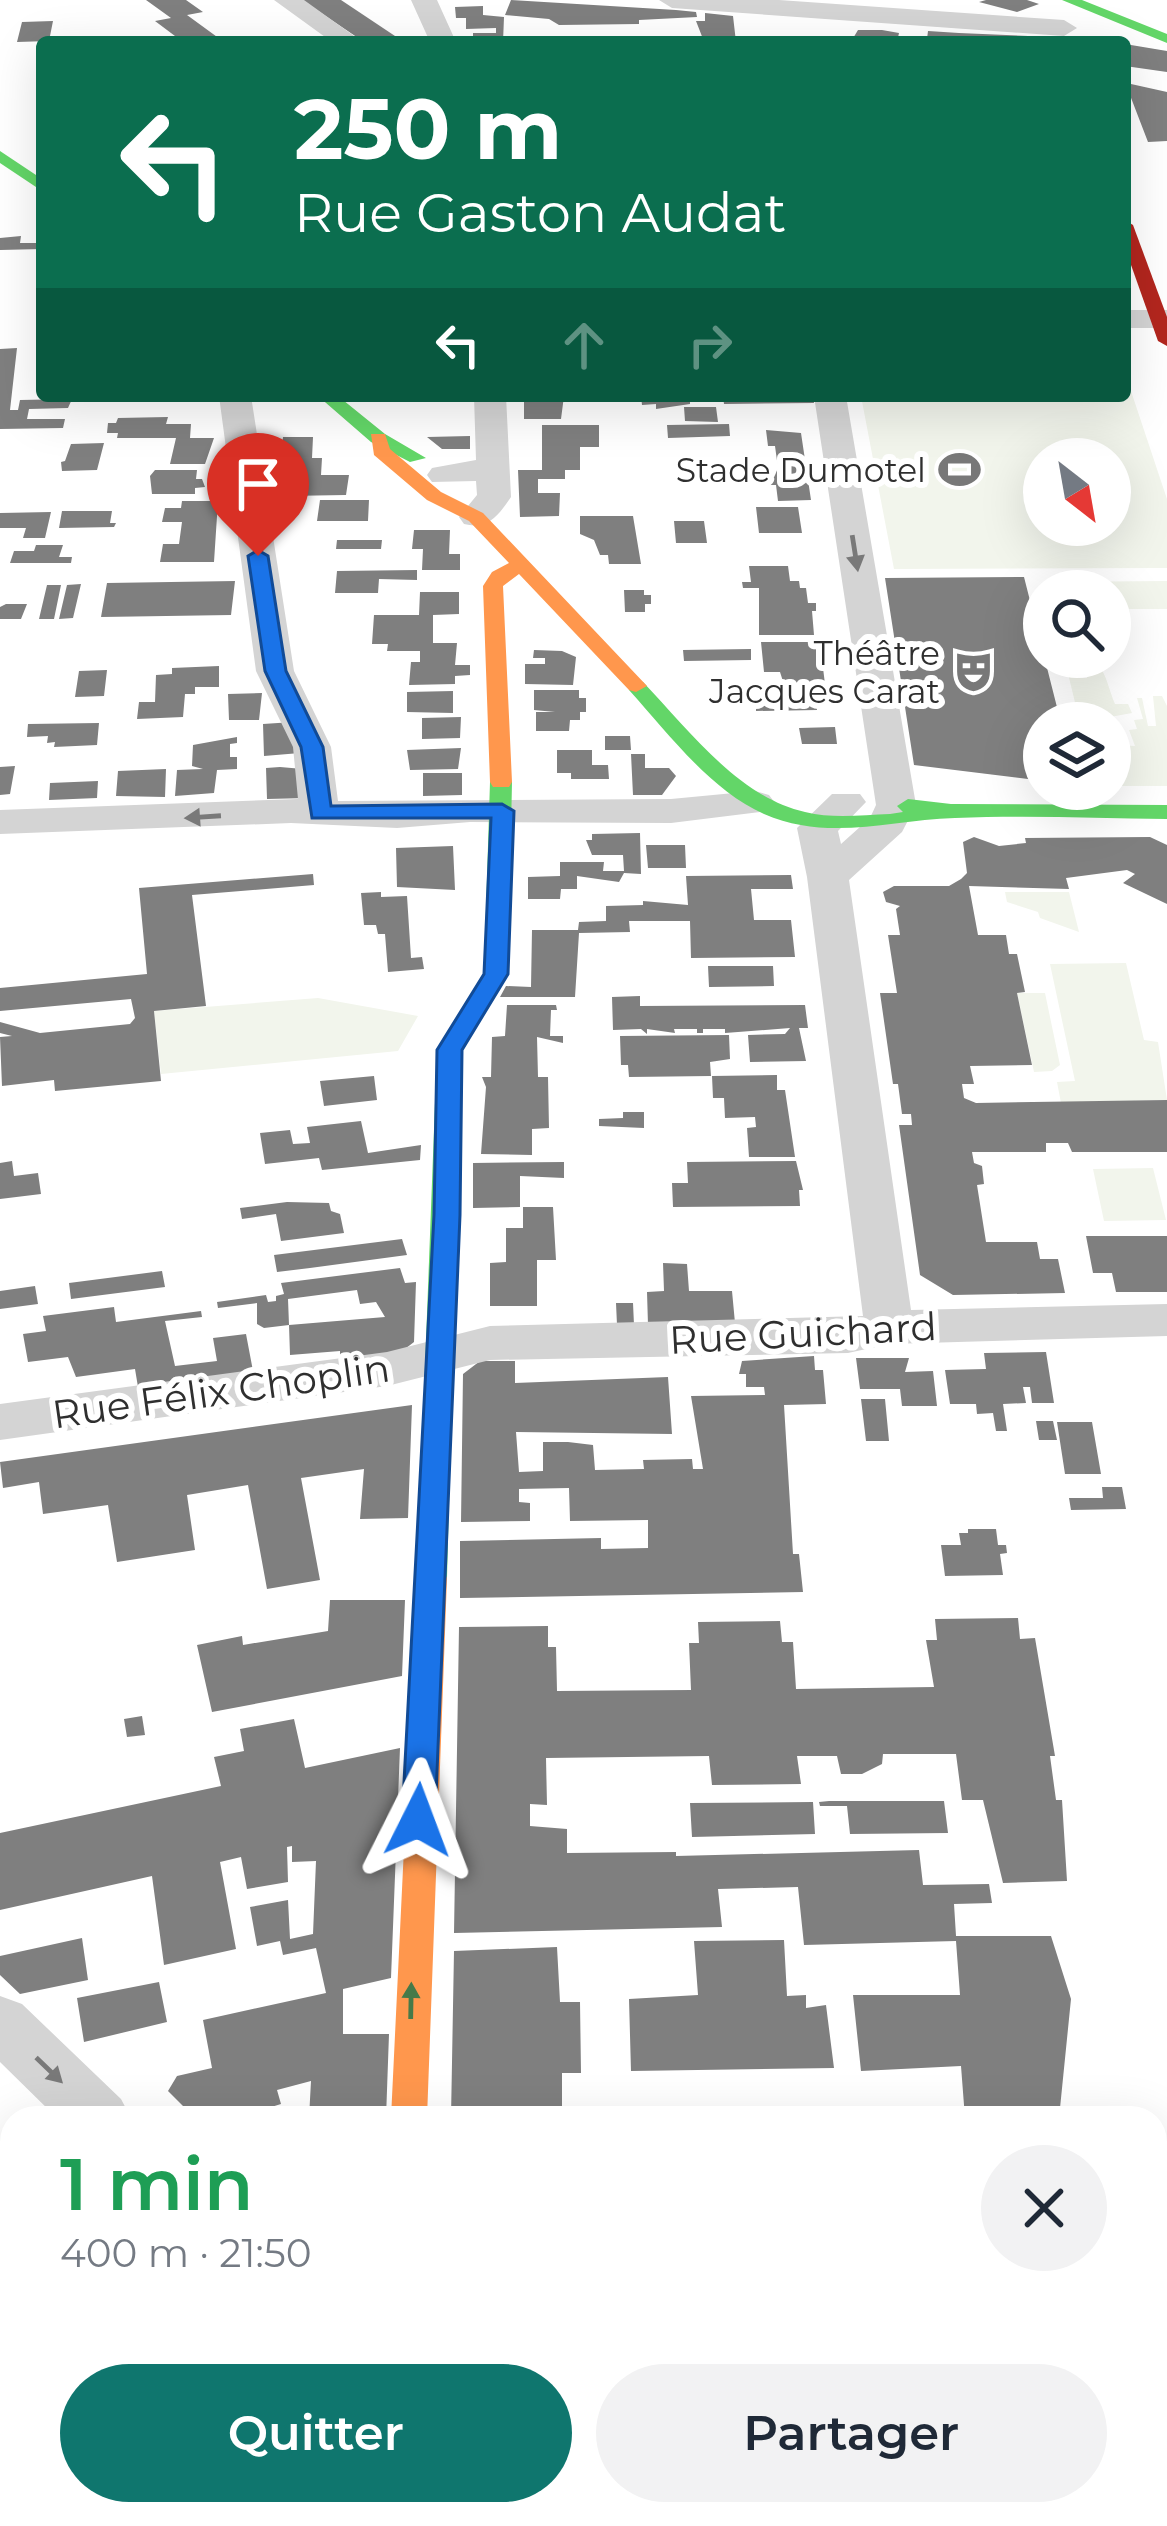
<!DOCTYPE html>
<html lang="fr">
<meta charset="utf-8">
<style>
:root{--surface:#fff;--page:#f2f2f3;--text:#1f2937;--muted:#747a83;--accent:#0f766e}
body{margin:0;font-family:Montserrat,sans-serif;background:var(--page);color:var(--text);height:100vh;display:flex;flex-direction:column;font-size:45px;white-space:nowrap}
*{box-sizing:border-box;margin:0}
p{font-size:39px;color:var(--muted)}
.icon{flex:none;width:66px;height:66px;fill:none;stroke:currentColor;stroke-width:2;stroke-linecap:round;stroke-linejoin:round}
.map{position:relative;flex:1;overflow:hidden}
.side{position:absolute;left:0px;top:2106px;width:1167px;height:420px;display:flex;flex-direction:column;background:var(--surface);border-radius:36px 36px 0 0;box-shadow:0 12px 48px #0002}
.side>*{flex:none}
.guide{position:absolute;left:36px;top:36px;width:1095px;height:366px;border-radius:12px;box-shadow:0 12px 48px #0002;background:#0b6e4f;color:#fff;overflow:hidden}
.needle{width:78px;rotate:149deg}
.controls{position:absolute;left:1023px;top:438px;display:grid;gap:24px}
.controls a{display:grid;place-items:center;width:108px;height:108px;border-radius:50%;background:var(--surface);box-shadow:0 12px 48px #0002;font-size:60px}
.pin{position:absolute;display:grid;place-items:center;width:102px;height:102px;color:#fff;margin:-123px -51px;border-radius:50% 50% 50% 0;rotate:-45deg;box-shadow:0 0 12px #0007}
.pin .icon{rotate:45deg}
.me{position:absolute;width:132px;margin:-66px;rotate:3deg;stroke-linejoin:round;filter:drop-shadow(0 0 9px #0008)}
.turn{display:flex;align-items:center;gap:42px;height:252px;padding:0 60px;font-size:54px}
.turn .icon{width:156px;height:156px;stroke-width:2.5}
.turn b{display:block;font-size:84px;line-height:102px}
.lanes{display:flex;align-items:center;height:114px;padding:0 60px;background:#0003;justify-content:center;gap:60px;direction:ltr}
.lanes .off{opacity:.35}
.round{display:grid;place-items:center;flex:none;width:126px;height:126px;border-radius:63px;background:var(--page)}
.overview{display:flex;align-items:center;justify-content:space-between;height:204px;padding:0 60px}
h1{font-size:72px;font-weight:600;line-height:90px;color:#1e9e55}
.button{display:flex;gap:24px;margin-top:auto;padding:24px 60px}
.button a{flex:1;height:138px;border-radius:72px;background:var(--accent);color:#fff;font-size:48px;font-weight:600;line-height:138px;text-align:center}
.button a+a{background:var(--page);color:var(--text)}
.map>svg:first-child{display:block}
</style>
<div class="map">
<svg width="1167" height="2526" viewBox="0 0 1167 2526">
<rect width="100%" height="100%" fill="#fff"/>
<path fill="#f2f5ec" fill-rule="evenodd" d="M1125,373L1167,499V568L894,569L861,396H1125ZM1044,459H1110V525H1044Z
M1167,581V609H1129L1130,615L1125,616L1122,609H1110V591H1047L1044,582Z
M1064,657H1070L1079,678H1087V669L1079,664L1077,657C1105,657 1105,680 1115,704H1128L1132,713L1110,717V735V723H1080Z
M1153,696H1162L1167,706V786H1110L1115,745L1135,746L1129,730L1137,729L1134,720L1143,719L1137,698H1142L1148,726H1156Z
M1005,892H1069L1079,932L1040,918L1038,912L1007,902Z
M1126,963L1144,1040L1158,1042L1167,1100L1061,1103L1057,1082L1075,1081L1050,964Z
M1017,993H1045L1060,1065L1052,1071L1034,1072Z
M318,998L418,1016L398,1051L161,1074L154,1011Z
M1153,1168L1166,1220L1104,1221L1093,1169Z"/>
<path fill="#7f7f7f" d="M146,0H186L203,12L187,15L224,42H183L155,21L171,18Z
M302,0H341L398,38L364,42Z
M511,0L676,10L696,12L697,17L639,20V24L559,25L549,19L505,15Z
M986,0H1027L1039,4L1017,12L979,2Z
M483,6V15L504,17L503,42H473V33H496V28L466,29V18H456L455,7Z
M705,13L733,16L736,42L703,39L696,21H705Z
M53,21L49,41L17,42L22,22Z
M858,30H882L899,33L897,42L852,40Z
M928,31L959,33L1028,36L1027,42H951L927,39Z
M1125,44L1167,51V72L1125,66Z
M1131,84L1167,92V141L1148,142L1128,90Z
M21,236L20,243H42V249L0,250V238Z
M17,348L10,410H18L20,400L72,399L68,408L29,409L27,419H65L63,428L0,429V349Z
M524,396H564L561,419H524Z
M641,396H690V404L656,409V404L642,405Z
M723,396H813L814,403L724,404Z
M684,407H716L718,422L685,421Z
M168,417L166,424H191L190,438H214L205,464H170L176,438H117L118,433H107L108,423H116L118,418Z
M729,424L730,436L668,438L667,425Z
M542,425H599V447H580V470H565V479H538V493H560L559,516L520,517L518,470H542Z
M766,430L801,433L811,500L778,501L776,485H762L761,475H775L778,468L775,446H768Z
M470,436V449H442L427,437Z
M283,437H313L312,458H322L321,475H349L346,495L286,496V476H279Z
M104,443L97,470L62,471L61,462L65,461L71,444Z
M155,470H197L196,479H202L205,487L195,488V494H152L150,476Z
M320,500H369L368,521H317Z
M182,501H218L214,562H160L163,544H179L182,522H162L165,508H181Z
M756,507H798L802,533H759Z
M62,511H112L110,523H116L114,527L59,528Z
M51,512L45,538H23L26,528H0V513Z
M580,516H633L641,564H609L608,555H600L594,540L580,534Z
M674,521H704L707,543H676Z
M414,530H450L449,554H460V570H422L423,549H412Z
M337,540H382L381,549H336Z
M36,545H63L59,557H72L71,563H10L14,551H34Z
M749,566H788L790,581H799L800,588H806L808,603H816V611H812L814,635H759V588H743L742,582H751Z
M417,570V580L379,579L378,593H335L337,571Z
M1024,577L1061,723H1044V781L914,765L885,578Z
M235,581L231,615L101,617L107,583Z
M81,584L73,618L59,619L67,585Z
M47,585H61L54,619H39Z
M624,590H644V595H651V604H645V612H625Z
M420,592H459V614L433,615V643H457L455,665H470V675L455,676V684L409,685L411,662H420V651H387L388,644H372L374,615H419Z
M6,604H27L21,619H0V607Z
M761,642H832L835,659L822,660L825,684H833L836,703H816L817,710L756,711V701L789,700L780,672H764Z
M751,649V660L684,661L683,650Z
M534,650L562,651L576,657L573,685L525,684V664H545V658H533Z
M219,666V687H195V694H185L183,717L137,719L139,702H155L156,675L172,674V668Z
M107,670L104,696L75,697L79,671Z
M534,690H579V698H586V712H580V720H570L569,731H536V712H555L534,710Z
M453,691V713L407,712V692Z
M262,693L259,720H229L228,694Z
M461,717L460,738L422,739V718Z
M293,722L300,753L264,756L263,724Z
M99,723L97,745L54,747L55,742L47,743L48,736L27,737L28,724Z
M835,727L837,744H802L799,728Z
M605,736H630L631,750H605Z
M237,737V743L230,744V757H237V769L217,770L214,793L175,796L177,770L203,769L192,766L193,745Z
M461,748L458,769L410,770L407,750Z
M557,750H592V765H608L609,779H571V773H557Z
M631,754H645V768H669L676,776L662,795H633Z
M15,766L10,794L0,795V767Z
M280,767L303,769L308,798L267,799L266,768Z
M166,769L165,797L116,796L118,771Z
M423,773H462V795L423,796Z
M98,781L97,798L49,800L50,783Z
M640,833L641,874L624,873L619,882L577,876V889H561L560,899H528V877L560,876V862H604L603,871H624L623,855H592L586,840H592V834Z
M974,837L999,846L1026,843L1025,838L1150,837L1167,845V904L1123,883L1135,874L1127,870L1066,878L1069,889L969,886L978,935H1006L1009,954H1017L1025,992L1017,993L1032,1065L970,1066L974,1084H962L964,1098L976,1103L1167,1100V1152H1072L1068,1143H1046V1152H972L974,1163L982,1166L984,1184L977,1185L986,1242H1037L1040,1259H1058L1065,1293L953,1295L920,1275L899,1125H912L911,1114H902L898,1084H893L880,993H897L888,935H900L896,909L900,906L886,902L883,892L894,886H949L961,879L967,873L963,842Z
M646,845H685L686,868H648Z
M453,846L455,890L397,887L396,848Z
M313,874L314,885L192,895L206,1006L154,1011L161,1081L55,1091L54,1080L2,1086L0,1037L12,1036L0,1033V1022L40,1033L130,1024L135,1018L131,999L0,1011V988L147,974L139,888Z
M791,875L793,889H751L754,920H791L795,957L691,958L690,921H629L630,932L579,933L575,997H500L506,986L531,987L532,930H578L579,922L606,921V906L643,905V901L688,905L686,876Z
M381,892V897L407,896L411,958L422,957L424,969L388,972L385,934H378L376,925H364L361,893Z
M708,966H773L774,986L709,987Z
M640,996V1006L805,1005L808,1028H799L806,1061L750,1062L748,1035L785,1034L790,1028L725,1033V1029H703V1033H697V1029H674L675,1033L647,1029V1034L641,1029L613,1030L612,997Z
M507,1005H556L557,1010H551L550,1036H563V1043L537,1037L538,1077H548L549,1128L532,1129V1155L481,1154L486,1087L482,1077H491L492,1037L505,1036Z
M729,1035L730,1059L710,1062L711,1076L629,1077L628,1065H621L620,1036Z
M777,1075V1090H785L795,1157H749L747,1128L756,1127L755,1117L725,1118L724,1098H713L712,1076Z
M374,1076L377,1100L324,1106L320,1081Z
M623,1112H644V1128L599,1126V1119L623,1118Z
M361,1121L368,1153L421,1145L420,1160L322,1170L319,1158L265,1164L260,1133L290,1130L293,1144L310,1143L307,1127Z
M12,1161L14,1176L38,1173L41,1194L0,1199V1163Z
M796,1161L803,1190H799L800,1206L673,1207L672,1183H688L687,1162Z
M564,1162V1178L520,1176V1207L473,1208V1163Z
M287,1202L329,1203L331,1211L340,1214L344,1233L281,1241L276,1214L242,1219L240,1208Z
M523,1207H553L556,1260H537V1306H490V1263L506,1262V1228H523Z
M1086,1236H1167V1292H1116L1112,1273H1093Z
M402,1239L407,1255L310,1268L277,1272L274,1255Z
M663,1263L687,1264L689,1291H732L735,1323L648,1325L647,1292L664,1291Z
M400,1268L405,1283L416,1282L414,1342L401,1352L340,1360V1351L290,1355L289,1325L385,1317L376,1302L360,1304L357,1290L288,1299L289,1325L264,1328L257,1324V1303L218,1308L217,1302L266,1295L268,1302L276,1301V1296L284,1294L281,1283Z
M162,1271L165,1287L71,1299L69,1283Z
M35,1286L38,1304L0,1309V1291Z
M616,1303H633L634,1325H617Z
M114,1307L116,1322L201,1311L202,1317L165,1321L175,1366L217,1361L213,1338L246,1334L253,1371L138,1387L135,1369L76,1377L68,1357L28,1362L23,1334L46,1331L43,1316Z
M1046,1352L1054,1403H1032L1030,1387H1023L1026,1403L1003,1404L1007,1431H996L993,1413L977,1414L976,1404H950L945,1370L986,1369L984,1353Z
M814,1356L815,1370H823L826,1404L784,1405L793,1554H799L803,1592L460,1598V1541L601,1538V1549L648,1548V1520L570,1521L569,1488L519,1489V1502L530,1503V1521L461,1522L463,1374L480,1361H515V1383L668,1377L672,1434L516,1432L519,1472L543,1471V1442H568L593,1445L595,1470L644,1469L643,1460L692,1459L693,1469H703L691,1396L765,1395L764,1387H746V1374H739L742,1361Z
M856,1358H909L905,1372L933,1371L937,1406H902L900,1389H860Z
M861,1399H885L889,1441H866Z
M412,1405L408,1518L360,1519L364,1469L301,1478L320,1580L267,1589L248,1485L187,1495L195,1550L117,1562L108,1505L43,1514L39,1482L3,1488L0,1462Z
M1036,1421H1053L1057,1440H1039Z
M1057,1422H1092L1101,1474H1065Z
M1102,1487H1122L1126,1509L1071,1510L1069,1498H1103Z
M968,1529H996L998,1545H1006L1007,1553L1000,1554L1003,1575L945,1576L941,1545H961L959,1533H968Z
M330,1600H405L402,1676L212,1712L197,1645L242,1636L243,1645L328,1631Z
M1018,1618L1020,1639L1035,1638L1055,1756H1050L1056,1800H1062L1067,1881L1003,1883L983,1800H962L956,1754H883L882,1764L862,1774H841L837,1756H797L801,1784L712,1785L709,1756L546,1758L547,1805L530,1804V1826L567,1829V1853L676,1852V1856L919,1850L923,1885L989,1884L992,1903L954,1904L956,1936H1051L1071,1999L1059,2118L1047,2110L965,2118L961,2066L861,2071L853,1995H960L956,1941L804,1945L798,1887L718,1889L722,1927L454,1933L459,1627L548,1626V1647H556L557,1691L691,1690L689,1643H699L698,1622L780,1621L782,1642H793L796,1689L934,1687L926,1640H937L935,1619Z
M142,1716L145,1735L127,1737L124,1719Z
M294,1719L305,1768L400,1748L391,1978L343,1989V2034H389L386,2118H309L311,2081L277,2090L281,2104L255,2112L259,2118H176L190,2113L168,2091L177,2076L212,2068L203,2020L326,1993L316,1948L283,1955L280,1941L257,1946L250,1907L288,1900L290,1939L313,1934L316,1861L292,1862V1846L287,1847L288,1882L247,1889L241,1857L220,1862L236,1949L164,1965L152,1876L0,1910V1833L221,1786L214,1757L244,1751L240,1729Z
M829,1801H944L948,1833L850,1834L847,1806H820L819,1802Z
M813,1802L815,1834L692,1837L690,1803Z
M82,1938L88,1980L20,1994L0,1975V1956Z
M784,1940L787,1996L806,1995V2008L826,2005L834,2068L631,2071L629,1999L698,1995L694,1941Z
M557,1947L560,2002H580L581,2073H562V2118H451L454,1951Z
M159,1982L167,2022L84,2042L77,1998Z
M0,2167L12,2191V2282L0,2288Z
M1155,2464L1167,2493V2526H883L882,2517L900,2514H1155Z
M246,2514H306L308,2526H252Z
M398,2514H472L485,2526H401Z
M576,2514H690L703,2526H589Z"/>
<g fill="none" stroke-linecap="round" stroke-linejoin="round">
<path fill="#d4d4d4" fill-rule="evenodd" d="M274,0H304L361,41L332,42Z
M411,0H437L456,42H430Z
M659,0H779L1064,20L1077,28L1064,36L672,8Z
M1125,310H1167V328H1125Z
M219,396H251L294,671L331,747L338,801L671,799L755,791L769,795L775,803L769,811L671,823L470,822L397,828L291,823L0,834V810L298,799L293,747L256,671Z
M474,396H506L511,497C498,516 488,530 464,524L459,517L477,495L476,481L432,482L427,475L432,468L476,460Z
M814,396H846L916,805L902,832L849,880L911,1310L1167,1304V1336L889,1344L848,1353L490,1360L387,1386L0,1440V1404L387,1352L490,1326L863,1316L807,877L797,828L832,794H860L866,802L838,831L841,844L870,818L876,805Z
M0,1996L22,2004L121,2099L131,2118H57L0,2062Z
M320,2514H390L392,2526H322Z
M490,2514H568L573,2526H495Z"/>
<path fill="#63d668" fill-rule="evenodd" d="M1062,0H1082L1167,34V43Z
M0,151L42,179V191L0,163Z
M318,396H338L385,434L426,458L410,462L371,442Z
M636,680L643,682C688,729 738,797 805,812C833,819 862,815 890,814L903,812L897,806L908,799L951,804L1167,805V819C1097,818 1025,815 955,818C889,820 829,842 764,814C710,790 668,733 629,690V682Z
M501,775L512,782L508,973L461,1050L447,1578L443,1586H421L417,1578L437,1050L484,973L490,782Z"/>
<path fill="#ff974d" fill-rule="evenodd" d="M371,434H385L390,449L441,492L483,513L647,686L636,692L629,690L519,574L503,586L512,782L509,787H493L490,782L483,586L492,572L509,563L469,521L427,500L374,455Z
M432,1567L443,1570L447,1578L427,2118H391L417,1578L421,1570Z"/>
<path fill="#b3261e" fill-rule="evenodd" d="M1125,220L1133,225L1167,317V346L1158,341L1125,248Z"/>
</g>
<defs><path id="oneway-solid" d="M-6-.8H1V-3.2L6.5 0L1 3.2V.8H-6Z" transform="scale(3)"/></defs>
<g fill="#797979">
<use href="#oneway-solid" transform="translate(855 553) rotate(81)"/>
<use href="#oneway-solid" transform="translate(203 817) rotate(176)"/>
<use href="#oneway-solid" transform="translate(49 2070) rotate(44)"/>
</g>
<use fill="#467a49" href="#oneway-solid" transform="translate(411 2001) rotate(-89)"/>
<path fill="#1a73e8" stroke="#114b97" stroke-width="3" d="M258,550L268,556L286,671L323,747L331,806L502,804L514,811L508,974L462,1050L460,1215L435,1820L430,1829L418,1833L407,1829L402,1820L434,1215L437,1050L484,974L491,818H312L301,747L265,671L248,556Z"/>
<defs>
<symbol id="stadium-bare" viewBox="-9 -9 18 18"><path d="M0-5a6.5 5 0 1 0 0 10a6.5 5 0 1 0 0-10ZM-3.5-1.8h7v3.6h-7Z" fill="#787878" stroke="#fff" stroke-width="2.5" paint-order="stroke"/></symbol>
<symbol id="theatre-bare" viewBox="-9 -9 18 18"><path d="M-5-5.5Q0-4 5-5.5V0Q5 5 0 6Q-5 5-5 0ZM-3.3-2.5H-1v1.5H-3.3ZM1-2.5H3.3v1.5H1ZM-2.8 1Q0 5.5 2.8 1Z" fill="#787878" stroke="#fff" stroke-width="2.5" paint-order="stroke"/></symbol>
</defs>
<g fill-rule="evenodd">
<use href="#stadium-bare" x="930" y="440" width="59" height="59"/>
<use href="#theatre-bare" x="944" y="642" width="59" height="59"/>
</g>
<g text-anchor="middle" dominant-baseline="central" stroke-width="12" stroke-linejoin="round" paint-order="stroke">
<g font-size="33" fill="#2f2f2f" stroke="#fff" text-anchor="end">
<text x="926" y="470">Stade Dumotel</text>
<text x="940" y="653">Théâtre<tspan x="940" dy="38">Jacques Carat</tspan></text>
</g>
<g font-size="39" fill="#2f2f2f" stroke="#fff">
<text transform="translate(803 1333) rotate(-3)">Rue Guichard</text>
<text transform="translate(221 1391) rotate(-8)">Rue Félix Choplin</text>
</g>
</g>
</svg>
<div class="controls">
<a><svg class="needle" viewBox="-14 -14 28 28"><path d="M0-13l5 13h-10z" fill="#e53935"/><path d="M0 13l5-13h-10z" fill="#747a83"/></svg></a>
<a><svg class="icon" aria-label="search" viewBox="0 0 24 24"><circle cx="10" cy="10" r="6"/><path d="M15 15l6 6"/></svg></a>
<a><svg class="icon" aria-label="layers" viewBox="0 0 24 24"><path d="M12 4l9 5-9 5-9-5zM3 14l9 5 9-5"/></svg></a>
</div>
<div class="pin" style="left:258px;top:556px;background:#d93025"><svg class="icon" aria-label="arrive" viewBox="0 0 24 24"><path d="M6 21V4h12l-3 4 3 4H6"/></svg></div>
<svg class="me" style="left:418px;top:1820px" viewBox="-20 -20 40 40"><path d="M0-17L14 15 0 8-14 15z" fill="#1a73e8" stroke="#fff" stroke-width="4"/></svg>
<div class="guide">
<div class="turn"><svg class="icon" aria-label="left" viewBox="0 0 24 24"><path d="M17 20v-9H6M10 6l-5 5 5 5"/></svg><div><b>250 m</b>Rue Gaston Audat</div></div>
<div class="lanes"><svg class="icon" aria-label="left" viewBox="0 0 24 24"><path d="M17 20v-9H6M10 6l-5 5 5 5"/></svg><svg class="icon off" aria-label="ahead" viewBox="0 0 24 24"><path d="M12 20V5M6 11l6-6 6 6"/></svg><svg class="icon off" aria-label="right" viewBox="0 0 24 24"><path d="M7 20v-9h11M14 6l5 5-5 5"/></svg></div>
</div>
<section class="side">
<div class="overview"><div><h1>1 min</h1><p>400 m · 21:50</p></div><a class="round"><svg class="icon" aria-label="close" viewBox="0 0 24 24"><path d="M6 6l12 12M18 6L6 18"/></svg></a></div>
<div class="button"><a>Quitter</a><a>Partager</a></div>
</section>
</div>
